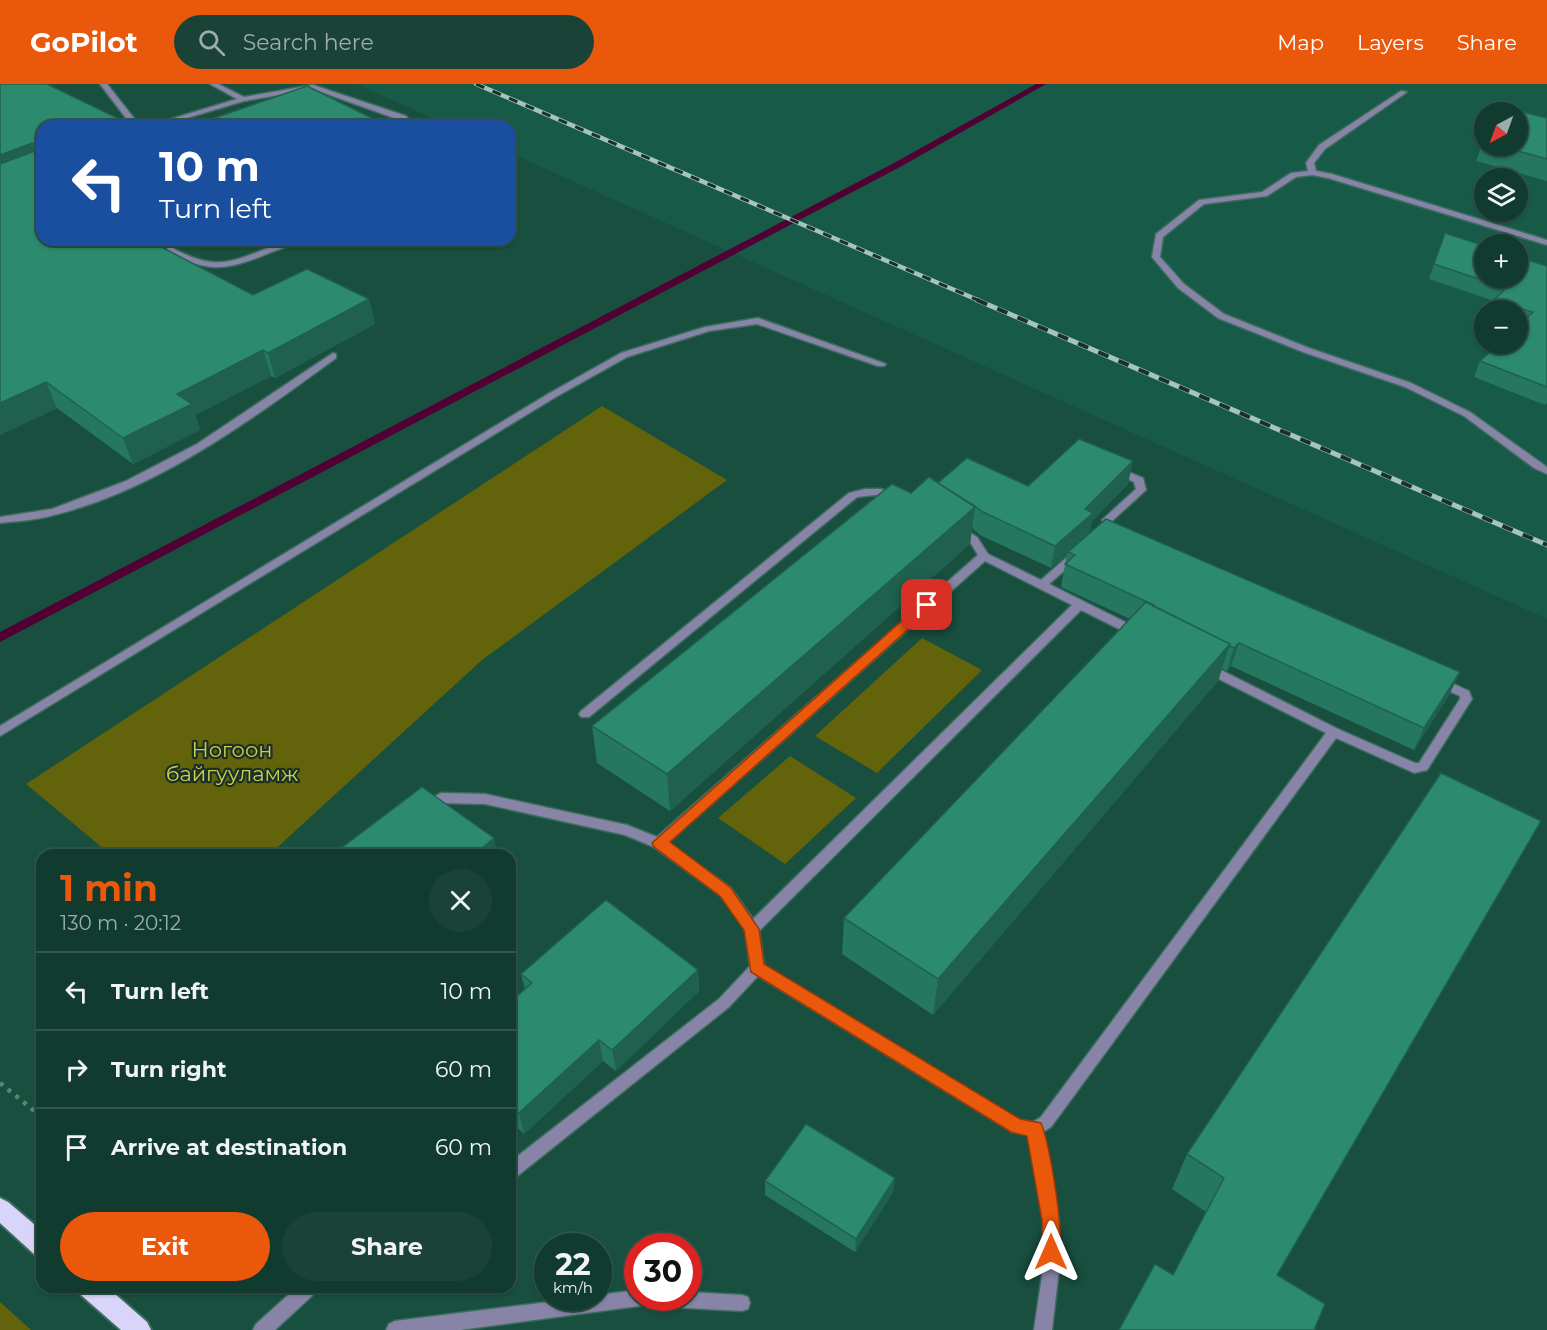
<!DOCTYPE html>
<meta charset="utf-8">
<style>
:root{--surface:#123b2f;--page:#1b4237;--text:#f1f3f6;--muted:#9cadaa;--line:#31554b;--accent:#ea580c}
body{margin:0;font-family:Montserrat,sans-serif;background:var(--page);color:var(--text);height:100vh;display:flex;flex-direction:column;font-size:22px;white-space:nowrap}
*{box-sizing:border-box;margin:0}
p{font-size:20px;color:var(--muted)}
.icon{flex:none;width:33px;height:33px;fill:none;stroke:currentColor;stroke-width:2;stroke-linecap:round;stroke-linejoin:round}
.map{position:relative;flex:1;overflow:hidden}
.drawer{position:absolute;left:36px;top:765px;width:480px;height:444px;display:flex;flex-direction:column;background:var(--surface);border-radius:18px;box-shadow:0 2px 4px #0004,0 0 0 2px var(--line)}
.drawer>*{flex:none}
.top-card{position:absolute;left:36px;top:36px;width:480px;height:126px;border-radius:18px;box-shadow:0 2px 4px #0004,0 0 0 2px var(--line);background:#1a4fa0;color:#fff;overflow:hidden}
.needle{width:39px;rotate:221deg}
.buttons{position:absolute;left:1474px;top:18px;display:grid;gap:12px}
.buttons a{display:grid;place-items:center;width:54px;height:54px;border-radius:50%;background:var(--surface);box-shadow:0 2px 4px #0004,0 0 0 2px var(--line);font-size:30px}
.speed{position:absolute;left:534px;top:1149px;display:flex;gap:12px;font-size:30px;font-weight:700;text-align:center}
.speed>*{display:grid;place-content:center;width:78px;height:78px;border-radius:50%;background:var(--surface);box-shadow:0 2px 4px #0004,0 0 0 2px var(--line);line-height:1}
.speed small{font-size:15px;font-weight:400}
.speed .limit{border:9px solid #d22;background:#fff;color:#111}
.pin{position:absolute;display:grid;place-items:center;width:51px;height:51px;color:#fff;margin:-26px;border-radius:12px;box-shadow:0 3px 9px #0006}
.me{position:absolute;width:66px;margin:-33px;rotate:0deg;stroke-linejoin:round;filter:drop-shadow(0 0 4px #0008)}
.turn{display:flex;align-items:center;gap:21px;height:126px;padding:0 24px;font-size:27px}
.turn .icon{width:78px;height:78px;stroke-width:2.5}
.turn b{display:block;font-size:42px;line-height:51px}
.round{display:grid;place-items:center;flex:none;width:63px;height:63px;border-radius:32px;background:var(--page)}
.overview{display:flex;align-items:center;justify-content:space-between;height:102px;padding:0 24px}
h1{font-size:36px;font-weight:700;line-height:45px;color:var(--accent)}
.action{display:flex;gap:12px;margin-top:auto;padding:12px 24px}
.action a{flex:1;height:69px;border-radius:36px;background:var(--accent);color:#fff;font-size:24px;font-weight:700;line-height:69px;text-align:center}
.action a+a{background:var(--page);color:var(--text)}
ul{padding:0;list-style:none}
li{display:flex;align-items:center;gap:18px;height:78px;padding:0 24px;border-top:2px solid var(--line)}
li div{flex:1}
li b{display:block;font-size:22px}
li em{font-style:normal}
header{display:flex;align-items:center;gap:36px;box-sizing:border-box;height:84px;padding:0 30px;background:var(--accent);color:#fff}
header strong{font-size:28px}
nav{display:flex;gap:33px;margin-inline-start:auto;font-size:21px}
.search{width:420px;height:54px;background:var(--page);display:flex;align-items:center;gap:15px;box-sizing:border-box;padding:0 21px;border-radius:33px;color:var(--muted);font-size:22px}
.map>svg:first-child{display:block}
</style>
<header>
<strong>GoPilot</strong>
<div class="search"><svg class="icon" aria-label="search" viewBox="0 0 24 24"><circle cx="10" cy="10" r="6"/><path d="M15 15l6 6"/></svg>Search here</div>
<nav><a>Map</a><a>Layers</a><a>Share</a></nav>
</header>
<div class="map">
<svg width="1547" height="1246" viewBox="0 0 1547 1246">
<rect width="100%" height="100%" fill="#184f3f"/>
<path fill="#175a47" fill-rule="evenodd" d="M356,0H1547V535L510,69V42H450ZM1485,28H1518V62H1485ZM1485,94H1518V128H1485ZM1485,160H1518V194H1485ZM1485,226H1518V260H1485Z"/>
<path fill="#62630a" d="M602,322L727,396L482,576L269,771H111L26,700Z
M922,554L982,586L877,689L815,652Z
M790,672L856,714L785,780L718,734Z
M0,1218L31,1246H0Z"/>
<g fill="none" stroke-linecap="round" stroke-linejoin="round">
<path fill="#510033" fill-rule="evenodd" d="M1036,0H1046L900,83L0,558V548L894,79Z"/>
<defs>
<path id="service" d="M100,0H107L140,42H132Z
M210,0H218L244,13L313,1L406,32L414,42H406L400,36L313,5L244,17L160,42H148L237,15Z
M1401,7L1407,8L1325,65L1314,79L1316,87L1332,90L1547,156V161L1328,94L1312,91L1296,93L1267,112L1204,120L1163,153L1160,173L1184,200L1224,230L1309,264L1411,299L1470,328L1547,383V390L1534,384L1464,332L1405,303L1303,268L1218,234L1178,204L1152,173L1156,150L1199,116L1262,108L1291,89L1308,87L1306,79L1319,61Z
M168,156H179L175,159L174,165C211,184 225,181 263,166C276,161 286,156 299,156C291,162 279,165 269,169C226,187 209,189 167,168Z
M758,234L886,280L884,282H878L757,240L709,247L627,273L554,314L0,652V642L548,310L621,269L705,243Z
M333,269L336,270V274C252,335 157,406 54,431C37,436 18,437 0,439V433L52,425L126,397L197,360Z
M638,1206V1214H688V1208L742,1211L748,1213L750,1219L748,1225L742,1227L651,1222L646,1221L460,1246H386L389,1240L395,1237L581,1214H598V1211Z"/>
<path id="minor" d="M1116,383L1143,394L1146,406L1112,437L1113,441L1118,445L1113,448L1104,445L1102,436L1136,405L1134,398L1112,388V384Z
M865,405H880L900,410L901,412L896,415L875,411L857,413L589,633H581L579,630L581,627L849,409Z
M957,441L977,453L988,470L1041,496L1074,467H1082L1083,469L1082,471L1049,500L1141,546L1143,549L1141,552H1133L1081,526L759,847L764,881L1019,1036L1033,1038L1041,1033L1326,649L1203,587L1201,584L1203,581H1211L1338,645L1415,679H1419L1460,615V612L1435,601L1433,598L1435,595H1443L1469,607L1472,615L1427,686L1414,689L1410,687L1336,654L1051,1043L1043,1048L1059,1136V1185L1052,1246H1034L1043,1185V1136L1028,1051L1012,1048L758,892L729,923L516,1093L510,1095V1078L719,915L750,882L745,846L721,812L654,763L625,751L485,720L443,719L427,727L422,725L421,722L422,719L441,709L485,710L627,741L657,753L978,471L970,458L953,446L952,444L953,442ZM985,477L1072,521L753,835L731,804L668,759Z
M297,1203H317L315,1209L275,1246H253L256,1240Z"/>
<path id="trunk" d="M0,1114L8,1118L42,1147V1173L34,1170L0,1139Z
M78,1203H107L147,1238L151,1246H121L81,1211Z"/>
</defs>
<use href="#service" stroke="#3c6d5e" stroke-width="3"/>
<use href="#minor" stroke="#3c6d5e" stroke-width="3"/>
<use href="#trunk" stroke="#3c6d5e" stroke-width="4"/>
<path stroke="#598577" stroke-width="4.5" stroke-dasharray="4 6" stroke-linecap="butt" d="M0,999L42,1033"/>
<use href="#service" fill="#8884a8" fill-rule="evenodd"/>
<use href="#minor" fill="#8884a8" fill-rule="evenodd"/>
<use href="#trunk" fill="#d8d4fa" fill-rule="evenodd"/>
<defs>
<path id="rail-far1" d="M476,0L980,217"/>
<path id="rail" d="M977,216L1547,461"/>
</defs>
<use href="#rail-far1" stroke="#a4c5b9" stroke-width="4.5"/>
<use href="#rail" stroke="#a4c5b9" stroke-width="5"/>
<use href="#rail-far1" stroke="#1a3028" stroke-width="3" stroke-dasharray="9" stroke-linecap="butt"/>
<use href="#rail" stroke="#1a3028" stroke-width="4" stroke-dasharray="11" stroke-linecap="butt"/>
</g>
<path fill="#26775f" d="M0,0H47L42,156H166L156,160L253,211L369,215L375,240L275,294L271,292L195,331L200,346L133,380L57,324L0,351Z
M1547,34V97L1476,77L1483,57L1485,55V62H1518Z
M1445,149L1547,182V319L1545,321L1474,293L1480,277L1519,241L1518,240V226H1490L1494,217L1429,195Z
M938,399L1028,402L1128,400L1092,437L1089,450L1460,588L1449,611L1414,666L1231,582L1227,587L1222,584L1218,597L933,931L842,870L844,834L1130,535L1061,503L1067,470L1051,484L980,451L972,444L970,460L670,727L597,679L592,642L911,409Z
M1441,689L1277,1191H1173L1206,1128L1172,1105L1187,1070Z
M698,886L699,907L616,987L603,977L524,1050L510,1037V918L525,905L521,890Z
M895,1094L893,1108L855,1168L765,1111V1097Z"/>
<path fill="#1f614e" d="M32,59L41,82L0,98V71Z
M130,156H166L134,169Z
M369,215L375,240L275,294L268,269Z
M263,266L271,292L195,331L200,346L133,380L123,354L177,310Z
M46,298L57,324L0,351V319Z
M1133,377L1128,400L1092,437L1089,452L1068,468L1067,470L1051,484L1055,462L1085,425Z
M975,423L970,460L670,727L667,690Z
M1239,559L1231,582L1227,587L1234,564Z
M1230,560L1218,597L933,931L938,895Z
M1460,588L1449,611L1414,666L1424,644Z
M494,754L498,771H474Z
M698,886L699,907L616,987L612,966Z
M599,956L603,977L524,1050L519,1029Z
M895,1094L893,1108L855,1168L856,1155Z"/>
<path fill="#2c8a6f" stroke="#1f614e" stroke-width="1.5" d="M0,0H47L134,42H42V156H148L253,211L307,185L369,215L268,269L263,266L177,310L192,320L123,354L46,298L0,319V80L35,67V61L32,59L0,71Z
M307,2L388,42H191Z
M1515,26L1547,34V75L1500,62H1518V28H1512Z
M1445,149L1485,162V194H1518V173L1547,182V303L1480,277L1499,260H1518V242L1533,228L1493,217L1506,204L1434,180Z
M1079,355L1133,377L1085,425L1093,429L1055,462L983,428L972,420L938,399L967,374L1028,402Z
M929,393L975,423L667,690L592,642L892,400L911,409Z
M1106,435L1460,588L1424,644L1239,559L1234,564L1230,562V560L1153,522L1154,521L1065,480L1075,471L1068,468Z
M1146,518L1230,560L938,895L844,834Z
M1441,689L1541,737L1277,1191L1325,1220L1314,1246H1119L1155,1180L1173,1191L1224,1094L1187,1070Z
M422,703L494,754L474,771H332Z
M606,816L698,886L612,966L599,956L519,1029L510,1021V918L532,899L521,890Z
M806,1040L895,1094L856,1155L765,1097Z"/>
<path fill="#ea580c" stroke="#983908" stroke-width="1.5" d="M927,517L932,518L934,521L932,524L670,758L731,804L759,845L764,880L1020,1035L1041,1039C1050,1059 1066,1156 1058,1175L1051,1178L1044,1175L1042,1168V1136L1027,1052L1011,1048L751,888L744,846L720,812L654,763L652,759L923,518Z"/>
<g text-anchor="middle" dominant-baseline="central" stroke-width="4.5" stroke-linejoin="round" paint-order="stroke">
<g font-size="21" fill="#ccce49" stroke="#1a3028">
<text x="232" y="665">Ногоон<tspan x="232" dy="24">байгууламж</tspan></text>
</g>
</g>
</svg>
<div class="buttons">
<a><svg class="needle" viewBox="-14 -14 28 28"><path d="M0-13l5 13h-10z" fill="#e53935"/><path d="M0 13l5-13h-10z" fill="#9cadaa"/></svg></a>
<a><svg class="icon" aria-label="layers" viewBox="0 0 24 24"><path d="M12 4l9 5-9 5-9-5zM3 14l9 5 9-5"/></svg></a>
<a>+</a>
<a>−</a>
</div>
<div class="speed"><div>22<small>km/h</small></div><div class="limit">30</div></div>
<div class="pin" style="left:927px;top:521px;background:#d93025"><svg class="icon" aria-label="arrive" viewBox="0 0 24 24"><path d="M6 21V4h12l-3 4 3 4H6"/></svg></div>
<svg class="me" style="left:1051px;top:1168px" viewBox="-20 -20 40 40"><path d="M0-17L14 15 0 8-14 15z" fill="#ea580c" stroke="#fff" stroke-width="4"/></svg>
<div class="top-card">
<div class="turn"><svg class="icon" aria-label="left" viewBox="0 0 24 24"><path d="M17 20v-9H6M10 6l-5 5 5 5"/></svg><div><b>10 m</b>Turn left</div></div>
</div>
<section class="drawer">
<div class="overview"><div><h1>1 min</h1><p>130 m · 20:12</p></div><a class="round"><svg class="icon" aria-label="close" viewBox="0 0 24 24"><path d="M6 6l12 12M18 6L6 18"/></svg></a></div>
<ul>
<li><svg class="icon" aria-label="left" viewBox="0 0 24 24"><path d="M17 20v-9H6M10 6l-5 5 5 5"/></svg><div><b>Turn left</b></div><em>10 m</em></li>
<li><svg class="icon" aria-label="right" viewBox="0 0 24 24"><path d="M7 20v-9h11M14 6l5 5-5 5"/></svg><div><b>Turn right</b></div><em>60 m</em></li>
<li><svg class="icon" aria-label="arrive" viewBox="0 0 24 24"><path d="M6 21V4h12l-3 4 3 4H6"/></svg><div><b>Arrive at destination</b></div><em>60 m</em></li>
</ul>
<div class="action"><a>Exit</a><a>Share</a></div>
</section>
</div>
